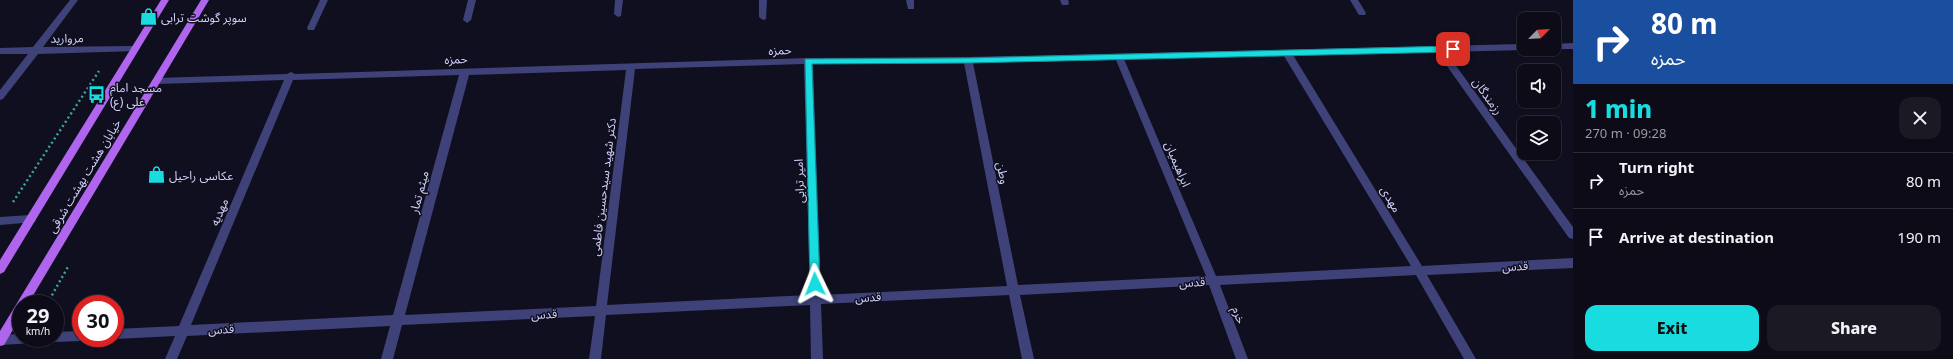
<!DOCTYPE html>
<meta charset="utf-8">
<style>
:root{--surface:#0c0b17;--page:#1a1924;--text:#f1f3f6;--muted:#9a9ba1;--line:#2c2b36;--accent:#18dcdf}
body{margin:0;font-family:"Noto Sans","Noto Sans Arabic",sans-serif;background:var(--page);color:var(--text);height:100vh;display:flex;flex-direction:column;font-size:15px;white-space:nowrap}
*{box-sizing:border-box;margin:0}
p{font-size:13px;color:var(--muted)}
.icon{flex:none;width:22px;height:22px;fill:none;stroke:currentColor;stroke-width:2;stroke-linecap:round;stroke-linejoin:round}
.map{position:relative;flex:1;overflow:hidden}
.sheet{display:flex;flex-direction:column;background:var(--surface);width:380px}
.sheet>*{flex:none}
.banner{background:#1a4fa0;color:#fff;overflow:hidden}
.needle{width:26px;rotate:66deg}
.buttons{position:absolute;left:1517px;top:12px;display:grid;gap:8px}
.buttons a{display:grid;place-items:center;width:44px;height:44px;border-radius:8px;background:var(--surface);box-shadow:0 1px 3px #0004,0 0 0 1px var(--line);font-size:20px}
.speed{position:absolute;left:12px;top:295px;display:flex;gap:8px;font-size:20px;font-weight:700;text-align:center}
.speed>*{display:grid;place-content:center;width:52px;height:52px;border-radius:50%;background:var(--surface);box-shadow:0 1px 3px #0004,0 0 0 1px var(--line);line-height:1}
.speed small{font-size:10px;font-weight:400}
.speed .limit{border:6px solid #d22;background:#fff;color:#111}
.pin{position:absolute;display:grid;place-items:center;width:34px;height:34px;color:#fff;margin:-17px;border-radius:8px;box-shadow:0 2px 6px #0006}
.me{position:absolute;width:44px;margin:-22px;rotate:358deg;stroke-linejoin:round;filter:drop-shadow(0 0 3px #0008)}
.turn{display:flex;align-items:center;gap:14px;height:84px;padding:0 12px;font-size:18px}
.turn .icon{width:52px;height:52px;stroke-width:2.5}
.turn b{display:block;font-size:28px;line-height:34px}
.round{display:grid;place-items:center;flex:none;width:42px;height:42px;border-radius:12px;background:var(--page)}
.head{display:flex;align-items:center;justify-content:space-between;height:68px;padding:0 12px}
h1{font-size:24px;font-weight:800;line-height:30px;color:var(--accent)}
.primary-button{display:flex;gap:8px;margin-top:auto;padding:8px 12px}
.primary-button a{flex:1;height:46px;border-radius:12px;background:var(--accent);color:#111;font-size:16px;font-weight:800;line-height:46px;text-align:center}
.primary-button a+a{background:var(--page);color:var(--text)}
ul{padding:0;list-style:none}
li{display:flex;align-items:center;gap:12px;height:56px;padding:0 12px;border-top:1px solid var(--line)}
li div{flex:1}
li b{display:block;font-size:15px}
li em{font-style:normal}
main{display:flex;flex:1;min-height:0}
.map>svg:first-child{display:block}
</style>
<main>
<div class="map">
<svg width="1573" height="359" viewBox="0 0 1573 359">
<rect width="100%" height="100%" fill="#100f1f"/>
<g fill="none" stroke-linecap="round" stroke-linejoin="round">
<path stroke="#3ba596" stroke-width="2.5" stroke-dasharray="2 3" stroke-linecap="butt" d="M13,202L99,71
M47,304L69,265"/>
<path fill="#3f4279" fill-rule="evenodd" d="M70,0H78L43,47L134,46L137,47L138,49L137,51L38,54L3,99L0,100V90L28,54H0V48L33,47Z
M320,0H328L314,30H308L307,28Z
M468,0H476L471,20L467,23L463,20Z
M615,0H623L621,16L618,17L614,14Z
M759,0H767L766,19L763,20L759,17Z
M906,0H914V9H908Z
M1060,0H1068L1069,3L1068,5H1062Z
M1350,0H1358L1366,13L1365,15H1359Z
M1573,43V49H1551H1554V44Z
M1524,44V49H1527L1524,50L1446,52L1573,227V239L1569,238L1437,52L1293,55L1422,266L1573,258V268L1427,275L1476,359H1464L1416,275L1220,285L1248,359H1236L1209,285L1020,295L1034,359H1022L1009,295L821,304L823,359H811L810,305L606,315L601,359H589L595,316L402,325L393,359H381L390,326L187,336L177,359H165L175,336L115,339L112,338H115V329L179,326L284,80L156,84L151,81L156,78L287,74L291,72L295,74L808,58L968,57ZM1284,56L1411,266L1216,276L1124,59ZM1116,60L1206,276L1018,285L973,63ZM964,63L1007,286L821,295L813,64ZM804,64L810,295L607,305L635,69ZM626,70L596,306L405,315L469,75ZM459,75L393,315L191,325L293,80Z
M31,215L35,216L36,219L35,222L0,225V217Z
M81,331V338H86L81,341L55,342L51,341L50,338H55V332Z
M21,334V338H41L39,342L35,343L0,345V335Z"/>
<path fill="#af65ee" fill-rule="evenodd" d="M161,0H169L4,272L0,274V260Z
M201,0H209L28,304H21V316L4,345L0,346V331Z"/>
</g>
<path fill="#18dcdf" stroke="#108f91" d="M1453,46L1457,49L1453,52L968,63L812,64L820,284L815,289L810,284L805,59L968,58Z"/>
<defs>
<symbol id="shop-bare" viewBox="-9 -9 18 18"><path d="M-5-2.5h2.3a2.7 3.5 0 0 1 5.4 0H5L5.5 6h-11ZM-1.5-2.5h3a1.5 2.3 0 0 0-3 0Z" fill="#18dcdf" stroke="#100f1f" stroke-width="2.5" paint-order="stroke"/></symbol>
<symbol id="bus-bare" viewBox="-9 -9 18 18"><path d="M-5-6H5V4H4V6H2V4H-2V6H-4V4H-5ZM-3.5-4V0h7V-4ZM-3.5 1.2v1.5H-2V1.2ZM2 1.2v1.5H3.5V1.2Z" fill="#18dcdf" stroke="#100f1f" stroke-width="2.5" paint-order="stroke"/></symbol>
</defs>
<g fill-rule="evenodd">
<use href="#shop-bare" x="136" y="4" width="25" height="25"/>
<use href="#bus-bare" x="84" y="82" width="25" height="25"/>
<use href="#shop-bare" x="144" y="162" width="25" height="25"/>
</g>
<g text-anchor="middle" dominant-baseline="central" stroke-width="3" stroke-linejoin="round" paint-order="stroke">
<g font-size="12" fill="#d3d2fa" stroke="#100f1f" text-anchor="start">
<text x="161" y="17">سوپر گوشت ترابی</text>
<text x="110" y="87">مسجد امام<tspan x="110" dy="14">علی (ع)</tspan></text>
<text x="169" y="175">عکاسی راحیل</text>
</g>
<g font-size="12" fill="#d3d2fa" stroke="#100f1f">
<text transform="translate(67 38) rotate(-1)">مروارید</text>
<text transform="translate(780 50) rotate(-2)">حمزه</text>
<text transform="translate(456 59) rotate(-2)">حمزه</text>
<text transform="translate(1488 96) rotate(54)">رزمندگان</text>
<text transform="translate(1178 164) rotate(67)">ابراهیمیان</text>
<text transform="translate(1003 173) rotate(79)">وطن</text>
<text transform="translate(84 176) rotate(-59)">خیابان هشت بهشت شرقی</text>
<text transform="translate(799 181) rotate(-92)">امیر ترابی</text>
<text transform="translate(603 187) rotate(-83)">دکتر شهید سیدحسین فاطمی</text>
<text transform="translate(419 192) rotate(-75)">میثم تمار</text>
<text transform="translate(1391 199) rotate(59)">مهدی</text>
<text transform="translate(219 212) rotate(-67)">مهدیه</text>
<text transform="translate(1515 266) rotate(-3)">قدس</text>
<text transform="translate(1192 282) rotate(-3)">قدس</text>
<text transform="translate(868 297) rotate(-3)">قدس</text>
<text transform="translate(544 314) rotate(-3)">قدس</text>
<text transform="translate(1239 315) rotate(69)">خرم</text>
<text transform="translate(221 329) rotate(-3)">قدس</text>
</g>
</g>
</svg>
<div class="buttons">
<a><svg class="needle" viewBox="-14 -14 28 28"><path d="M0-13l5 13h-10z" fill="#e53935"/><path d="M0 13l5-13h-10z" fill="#9a9ba1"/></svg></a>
<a><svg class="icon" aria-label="sound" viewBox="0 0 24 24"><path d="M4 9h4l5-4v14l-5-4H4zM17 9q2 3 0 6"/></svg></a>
<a><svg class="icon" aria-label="layers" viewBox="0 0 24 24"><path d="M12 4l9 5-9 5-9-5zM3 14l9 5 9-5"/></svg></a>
</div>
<div class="speed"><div>29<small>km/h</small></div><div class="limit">30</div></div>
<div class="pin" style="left:1453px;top:49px;background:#d93025"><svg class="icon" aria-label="arrive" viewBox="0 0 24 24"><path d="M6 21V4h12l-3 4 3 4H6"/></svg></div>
<svg class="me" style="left:815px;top:284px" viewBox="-20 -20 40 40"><path d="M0-17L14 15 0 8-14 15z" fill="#18dcdf" stroke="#fff" stroke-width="4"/></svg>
</div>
<section class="sheet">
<div class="banner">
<div class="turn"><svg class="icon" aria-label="right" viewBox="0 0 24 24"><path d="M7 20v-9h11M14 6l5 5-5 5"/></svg><div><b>80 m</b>حمزه</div></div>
</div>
<div class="head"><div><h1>1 min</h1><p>270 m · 09:28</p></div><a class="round"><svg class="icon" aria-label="close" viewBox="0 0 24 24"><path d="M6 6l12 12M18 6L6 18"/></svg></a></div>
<ul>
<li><svg class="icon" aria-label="right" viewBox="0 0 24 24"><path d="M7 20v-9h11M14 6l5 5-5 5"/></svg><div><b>Turn right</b><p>حمزه</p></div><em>80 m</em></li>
<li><svg class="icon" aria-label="arrive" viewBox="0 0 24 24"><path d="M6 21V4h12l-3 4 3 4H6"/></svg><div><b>Arrive at destination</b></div><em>190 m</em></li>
</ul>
<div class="primary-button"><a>Exit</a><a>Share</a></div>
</section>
</main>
